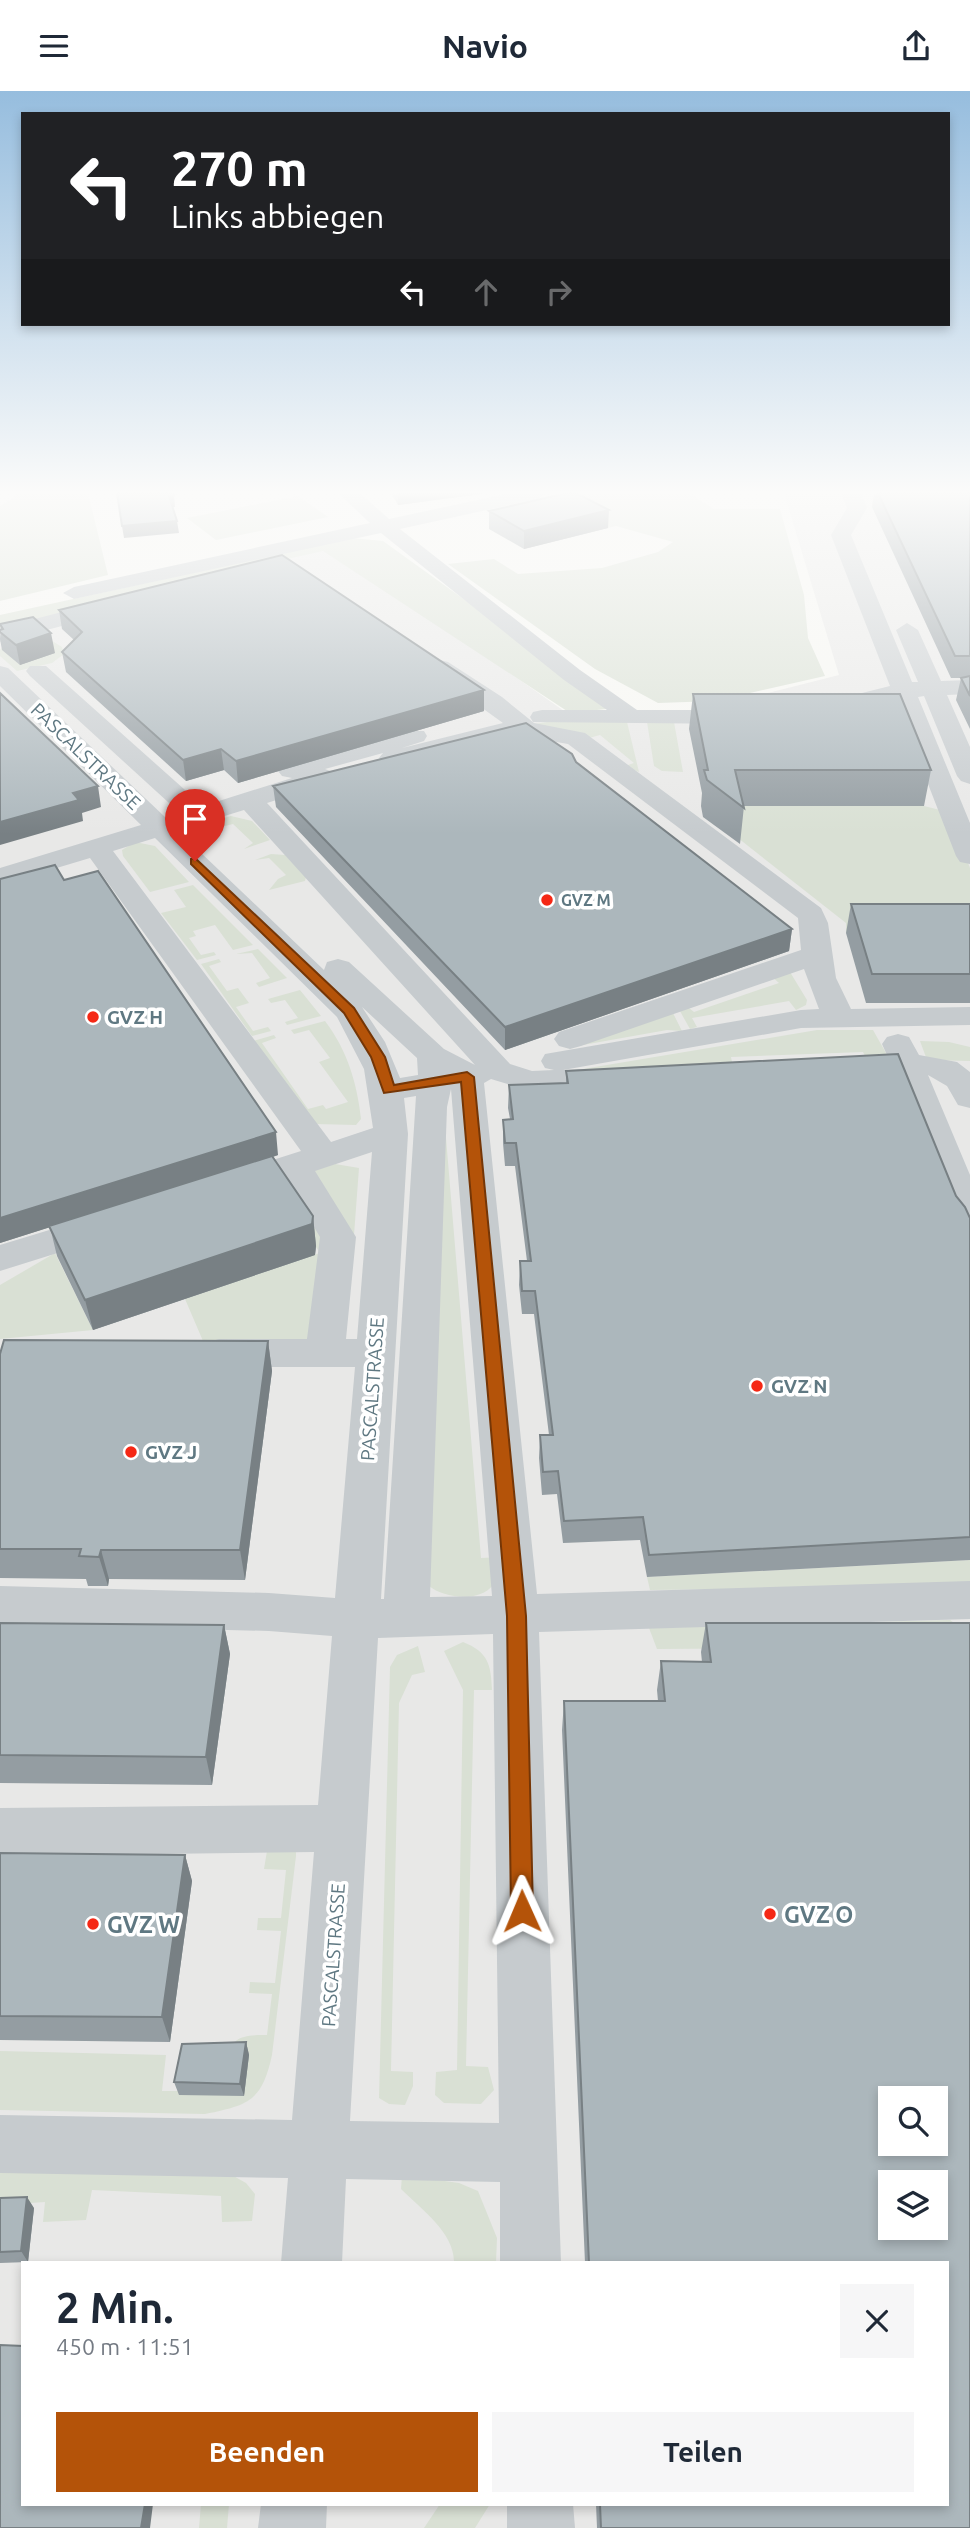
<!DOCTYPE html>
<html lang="de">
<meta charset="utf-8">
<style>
:root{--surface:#fff;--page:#f6f6f7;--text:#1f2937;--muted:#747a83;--accent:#b45309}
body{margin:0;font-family:Ubuntu,sans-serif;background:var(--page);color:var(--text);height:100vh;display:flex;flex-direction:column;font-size:26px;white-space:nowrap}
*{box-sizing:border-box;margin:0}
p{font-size:23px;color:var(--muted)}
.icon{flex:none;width:38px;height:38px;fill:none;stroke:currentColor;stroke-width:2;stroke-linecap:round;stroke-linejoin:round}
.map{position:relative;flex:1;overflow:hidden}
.panel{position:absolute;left:21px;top:2170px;width:928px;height:245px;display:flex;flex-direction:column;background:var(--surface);border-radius:0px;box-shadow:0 4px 10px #0003}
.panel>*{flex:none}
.guide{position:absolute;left:21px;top:21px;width:929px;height:214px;border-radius:0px;box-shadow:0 4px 10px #0003;background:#202124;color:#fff;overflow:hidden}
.fabs{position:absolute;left:878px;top:1995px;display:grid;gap:14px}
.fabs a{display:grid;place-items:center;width:70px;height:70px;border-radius:0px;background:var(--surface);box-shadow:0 4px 10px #0003;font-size:35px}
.pin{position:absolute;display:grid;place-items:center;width:60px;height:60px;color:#fff;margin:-72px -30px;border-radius:50% 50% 50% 0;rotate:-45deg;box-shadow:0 0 7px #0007}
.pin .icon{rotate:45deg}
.me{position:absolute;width:77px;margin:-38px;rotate:359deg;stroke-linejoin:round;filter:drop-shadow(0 0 5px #0008)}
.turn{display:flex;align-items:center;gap:24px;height:147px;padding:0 35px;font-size:32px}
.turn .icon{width:91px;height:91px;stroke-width:2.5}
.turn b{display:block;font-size:49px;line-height:60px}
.lanes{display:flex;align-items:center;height:66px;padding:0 35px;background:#0003;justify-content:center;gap:35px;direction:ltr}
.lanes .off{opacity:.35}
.round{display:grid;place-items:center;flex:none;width:74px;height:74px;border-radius:0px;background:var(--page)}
.head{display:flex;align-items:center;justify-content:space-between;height:119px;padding:0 35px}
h1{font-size:42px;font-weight:600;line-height:52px}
.button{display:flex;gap:14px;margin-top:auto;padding:14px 35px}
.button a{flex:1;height:80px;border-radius:0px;background:var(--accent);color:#fff;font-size:28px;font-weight:600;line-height:80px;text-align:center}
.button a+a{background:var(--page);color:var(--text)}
header{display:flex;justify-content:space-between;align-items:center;height:91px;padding:0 35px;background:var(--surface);font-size:32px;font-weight:600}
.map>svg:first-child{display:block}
</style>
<header><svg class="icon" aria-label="menu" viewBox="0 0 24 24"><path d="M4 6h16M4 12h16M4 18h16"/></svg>Navio<svg class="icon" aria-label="share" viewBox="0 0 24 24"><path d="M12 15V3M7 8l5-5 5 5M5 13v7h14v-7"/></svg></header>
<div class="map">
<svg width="970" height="2437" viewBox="0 0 970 2437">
<rect width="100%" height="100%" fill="#f7f7f3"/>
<path fill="#e8e8e7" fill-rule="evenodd" d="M784,402H970V2437H0V525L327,454L567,622L685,623L839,584ZM891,2007H936V2053H891ZM891,2091H936V2137H891ZM23,2172H947V2413H23Z"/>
<path fill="#d9e0d4" d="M15,402H88L108,484L0,510V415L14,406Z
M579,402H689L714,418H780L804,504L808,547L825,585L715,610L658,612L595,578L448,473L494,468L518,483L602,477L658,461L673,451L616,435L608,437L571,404Z
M298,405L328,426L216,449L187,427Z
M352,447L383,450L615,617L570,622L323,460L72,516L74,521L0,538V524Z
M44,545L62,556L64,563L52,572L17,580L0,565V559L5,553Z
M547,631H627L639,681L625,675L634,672L600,644L589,647L534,633Z
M647,631H674L683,681L662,680L654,675Z
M731,715H924L948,721L970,777V842H846V832L738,747Z
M231,725L252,730L270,749L244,758L253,752L233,733L221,736L217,729Z
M135,751L155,755L189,791L150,801L123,765L122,759Z
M271,763L285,764L306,786L305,790L269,799L278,788L286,784L269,767L255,769Z
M193,794L253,854L233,859L215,834L193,840L196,845L189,847L201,864L214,861L216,864L197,869L161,822L186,816L174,799Z
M258,858L287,887L259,896L256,892L270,887L252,862L236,863Z
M219,868L221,871L209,875L227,900L238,897L249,912L236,916L253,940L268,936L271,940L252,945L201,873Z
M790,881L807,909L806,914L796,919L789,910L692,927L697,936L690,938L676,913H684L694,921L779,892L770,884Z
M300,899L321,925L287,934L285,931L298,927L285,909L271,912L268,908Z
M670,916L682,940L667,939L566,957L564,954Z
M325,930C347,959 357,991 361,1028L356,1034L315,1033L253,950L274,944L276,947L262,952L308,1018L323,1014L326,1018L348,1011L319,971L330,967L309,939L294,943L291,939Z
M817,939H873L886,962L884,967L868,971L863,961L731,966L733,976L559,982Z
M920,950L949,951L970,956V970L927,969Z
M443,1011L481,1467L501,1466C499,1474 498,1487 493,1494C479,1512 444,1507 429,1495Z
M335,1073L359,1077L354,1144L307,1082Z
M323,1127L317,1250H203L185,1208L320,1162L302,1135Z
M55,1162L93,1239L0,1248V1194Z
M970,1469V1495L650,1499L647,1486Z
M950,1529L964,1539L970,1556L657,1558L649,1537Z
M463,1551C488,1561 491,1573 492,1599H474L466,1975L488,1976L494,1999L481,2013L444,2012L435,2004L436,1981L457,1979L463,1599L444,1560Z
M418,1555L425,1581L412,1584L399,1612L391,1980L413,1981V1995L405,2014L389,2013L379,2007L390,1576L397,1564Z
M267,1760L296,1761V1765L272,1964C262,2010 249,2014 205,2023L0,2019V1960L166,1964L162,2000H239C233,1962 217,1943 267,1944L272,1903L249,1902L250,1891L275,1892L281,1840L257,1839L258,1827H281L286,1779L264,1778Z
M0,2073L230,2083L246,2092L255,2103L252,2130L222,2131L221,2105L92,2099L86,2129L43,2131L45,2111L0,2114Z
M402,2084L459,2092L478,2100L497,2147L496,2172H454C455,2142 421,2118 401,2098Z
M201,2413H229L227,2437H199Z
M440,2413H490L475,2437H424Z"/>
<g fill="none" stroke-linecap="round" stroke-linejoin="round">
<path fill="#c6cbce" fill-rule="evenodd" d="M338,402H360L389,428L510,402H547L537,408L400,438L580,579L637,619H741L750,621L753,626L750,631L741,633L533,631L530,626L533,621L542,619H607L564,589L381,442L74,508L63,502L74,496L370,432Z
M841,402H861L867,417L851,444L912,591H918L896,539L907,532L918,539L941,590L970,589V603L947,604L970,656V693L961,690L957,685L924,605L918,606L970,732V773L960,771L956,765L895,608L835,623L826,621L823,616L826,611L890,595L831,444L847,417Z
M112,508L120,510L123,515L120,520L0,551V537Z
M440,569L448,571L502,606L534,632L585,642L821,817L828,832L836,887L851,918L970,916V934L801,937L563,979L617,977L629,980L634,987L629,994L617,997L530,1000L491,988L484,992L537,1503L970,1490V1528L539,1541L561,2172H500V2091L346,2088L342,2172H281L288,2087L0,2082V2024L292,2029L314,1761L0,1765V1717L318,1714L332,1545L269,1540L0,1533V1495L269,1502L335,1507L355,1276H219L205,1272L199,1262L205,1252L219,1248H307L320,1146L286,1089L230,1107L217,1103L212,1095L217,1087L301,1060L90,767L0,794V777L141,734L0,595V575L8,577L165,726L180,722L30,585L26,580L30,575H46L203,715L292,687L282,685L278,680L282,675L406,640H424L427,645L424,650L402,657L503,632L432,581L428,576L432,571ZM519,646L535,653L545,649L568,653L798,827L801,859L559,941L554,948L559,955L570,958L581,955L804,878L819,918L801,919L545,963L541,970L545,977L554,979L532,980L510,973L267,712L333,691L337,686L333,681L325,678L383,662L379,667L383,672L392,675L493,647ZM244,719L475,974L444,958L349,871L338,868L327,871L324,879L178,740L194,735L199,744H219L223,734L218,727ZM155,747L337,926L364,978L373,1037L331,1051L113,760ZM362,916L417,967L418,984L400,987L385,951ZM451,998L492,1505L430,1506L447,1016ZM416,1005L384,1508H381L408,1043L404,1007ZM372,1061L357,1248H346L356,1146L315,1080ZM493,1543L499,2032L350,2030L378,1547Z
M898,943L909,946L919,964L957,971L970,981V1017L958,1014L947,995L928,984L970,1084V1139L957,1136L952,1127L895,983L852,986L840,983L836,976L840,969L887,964L882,953L887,946Z
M102,1123L115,1126L120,1135L115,1144L0,1180V1154Z
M261,2413H327L326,2437H258Z
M507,2413H573L575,2437H507Z"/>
</g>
<path fill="#949da2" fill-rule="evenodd" d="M391,402H488L398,414Z
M874,402H970V638L956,609L961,587H951L872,416Z
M489,420L608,437L524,458L489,438Z
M59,519L484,620L238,692L224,679L186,690L66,581L62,561L74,549L62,538Z
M0,533L55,562L20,574L2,559L0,548L1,539Z
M693,603L931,679L924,715H744L740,753L703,726L701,715L702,702L689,638Z
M576,671L792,838L789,860L505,959L276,716L273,695Z
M0,788L64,789L278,1064L273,1066L313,1125L316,1155L315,1164L93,1239L57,1165L50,1136L0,1152Z
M851,813H970V912H866L846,842Z
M566,980L956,1105L970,1127V1469L647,1486L640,1449L563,1452L557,1403L542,1404L539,1367L540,1344H549L534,1223H522L519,1194L520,1170H527L515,1075H505L503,1052V1029L510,1028L508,1017L509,994L566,992Z
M268,1250L272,1280L245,1489L109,1488L108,1495H88L86,1488L0,1487V1263Z
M0,1532L224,1534L230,1563L212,1694L0,1692Z
M706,1532H970V2437H597L596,2413H947V2172H585L562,1639L564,1610H658L657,1599L661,1570L702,1571L701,1561ZM891,2007H936V2053H891ZM891,2091H936V2137H891Z
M0,1762L185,1764L192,1790L170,1951L0,1949Z
M246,1951L249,1964L244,2005L179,2004L174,1991Z
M0,2107L34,2117L28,2171L0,2172Z"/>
<path fill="#788084" d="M398,402H488L398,414Z
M174,404L175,416H171L169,405Z
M609,419L608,437L524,458V440Z
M177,430L179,442L124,447L122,435Z
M51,542L55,562L20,574L16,554Z
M484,599V620L238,692L236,670Z
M221,658L224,679L186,690L183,669Z
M98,695L101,716L82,722L83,730L0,754V731L73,702Z
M792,838L789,860L505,959V936Z
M276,1041L278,1064L0,1152V1127Z
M313,1125L316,1155L315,1164L93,1239L85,1209Z
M268,1250L272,1280L245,1489L240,1459Z
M101,1459L109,1488L108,1495L99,1466Z
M224,1534L230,1563L212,1694L206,1666Z
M185,1764L192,1790L170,1951L162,1926Z
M246,1951L249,1964L244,2005L240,1993Z
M27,2106L34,2117L28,2171L21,2160Z
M145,2413H153L150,2437H141Z"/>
<path fill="#acb7bc" stroke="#788084" stroke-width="2" fill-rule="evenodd" d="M117,402H173L174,404L169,405L177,430L122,435Z
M567,402H576L609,419L524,440L489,420Z
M878,402H970V565H955Z
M282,464L484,599L236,670L221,658L183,669L62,561L82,541L59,519Z
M33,526L51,542L16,554L0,541V539L3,538L0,533Z
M970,585V605L961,587Z
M0,602L98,695L73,702L79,709L0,731Z
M693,603H900L931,679H735L744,717L707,689L704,679H708Z
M526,632L572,663L576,671L792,838L505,936L273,695Z
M55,774L64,789L98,780L276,1041L0,1127V788Z
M851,813H970V883H872Z
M898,963L956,1105L965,1116L970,1127V1446L649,1464L643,1426L564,1430L558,1380L543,1381L540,1344H553L535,1200H522L520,1170H531L516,1052H505L503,1029L513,1028L509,994L568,992L566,980Z
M272,1065L313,1125L312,1133L85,1209L49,1135Z
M4,1249L268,1250L240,1459H101L99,1466L79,1465L81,1458H0V1263Z
M0,1532L224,1534L206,1666L0,1664Z
M706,1532H970V2437H601L600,2413H947V2172H589L564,1610H665L661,1570L711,1571ZM891,2007H936V2053H891ZM891,2091H936V2137H891Z
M0,1762L185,1764L162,1926L0,1925Z
M246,1951L240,1993L174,1991L182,1953Z
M27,2106L21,2160L0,2161V2107Z
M0,2254L23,2255V2413H145L141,2437H0Z"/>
<linearGradient id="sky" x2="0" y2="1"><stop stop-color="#96bdde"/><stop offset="0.54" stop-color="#fbfbfa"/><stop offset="1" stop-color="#fbfbfa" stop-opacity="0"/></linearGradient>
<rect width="970" height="743" fill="url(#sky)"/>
<path fill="#b45309" stroke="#753606" stroke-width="2" d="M195,767L354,917L385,966L394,994L467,981L474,986L526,1525L533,1820L530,1828L522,1831L514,1828L511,1820L507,1525L461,991L384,1002L371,966L344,922L191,773V768Z"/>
<g fill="#f52815" stroke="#fff" stroke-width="2.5">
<circle cx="547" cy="809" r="7"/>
<circle cx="93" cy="926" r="7"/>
<circle cx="757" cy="1295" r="7"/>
<circle cx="131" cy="1361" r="7"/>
<circle cx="770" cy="1823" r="7"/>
<circle cx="93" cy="1833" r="7"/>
</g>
<g text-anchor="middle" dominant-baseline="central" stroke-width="7" stroke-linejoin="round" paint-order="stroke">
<g font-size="16" font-weight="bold" fill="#5f7882" stroke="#fff" text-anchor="start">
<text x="561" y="809">GVZ M</text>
</g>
<g font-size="19" fill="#5f7882" stroke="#fff">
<text transform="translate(86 665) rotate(44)">PASCALSTRASSE</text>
<text transform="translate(372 1298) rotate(-86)">PASCALSTRASSE</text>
<text transform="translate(333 1864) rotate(-86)">PASCALSTRASSE</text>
</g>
<g font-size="19" font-weight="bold" fill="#5f7882" stroke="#fff" text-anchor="start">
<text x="107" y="926">GVZ H</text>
<text x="771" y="1295">GVZ N</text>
<text x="145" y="1361">GVZ J</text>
</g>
<g font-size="23" font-weight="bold" fill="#5f7882" stroke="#fff" text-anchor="start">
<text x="784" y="1823">GVZ O</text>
<text x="107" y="1833">GVZ W</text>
</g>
</g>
</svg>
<div class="fabs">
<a><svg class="icon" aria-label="search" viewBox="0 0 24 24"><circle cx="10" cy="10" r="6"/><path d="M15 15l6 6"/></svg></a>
<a><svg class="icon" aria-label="layers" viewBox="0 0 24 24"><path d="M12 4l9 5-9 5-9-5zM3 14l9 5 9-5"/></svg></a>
</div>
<div class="pin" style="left:195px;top:770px;background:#d93025"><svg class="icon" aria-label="arrive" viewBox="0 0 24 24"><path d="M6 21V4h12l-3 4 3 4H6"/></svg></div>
<svg class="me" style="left:522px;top:1820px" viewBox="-20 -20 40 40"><path d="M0-17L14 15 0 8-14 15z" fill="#b45309" stroke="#fff" stroke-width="4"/></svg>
<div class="guide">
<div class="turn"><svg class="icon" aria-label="left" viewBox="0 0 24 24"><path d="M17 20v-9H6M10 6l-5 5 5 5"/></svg><div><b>270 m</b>Links abbiegen</div></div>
<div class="lanes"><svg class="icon" aria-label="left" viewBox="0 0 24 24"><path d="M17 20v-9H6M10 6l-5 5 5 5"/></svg><svg class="icon off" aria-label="ahead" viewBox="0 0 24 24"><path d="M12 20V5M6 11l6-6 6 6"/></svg><svg class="icon off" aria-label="right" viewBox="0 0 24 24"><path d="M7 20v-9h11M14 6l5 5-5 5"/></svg></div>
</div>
<section class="panel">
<div class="head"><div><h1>2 Min.</h1><p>450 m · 11:51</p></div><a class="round"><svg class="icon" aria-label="close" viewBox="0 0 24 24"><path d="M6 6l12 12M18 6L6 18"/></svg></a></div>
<div class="button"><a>Beenden</a><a>Teilen</a></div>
</section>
</div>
